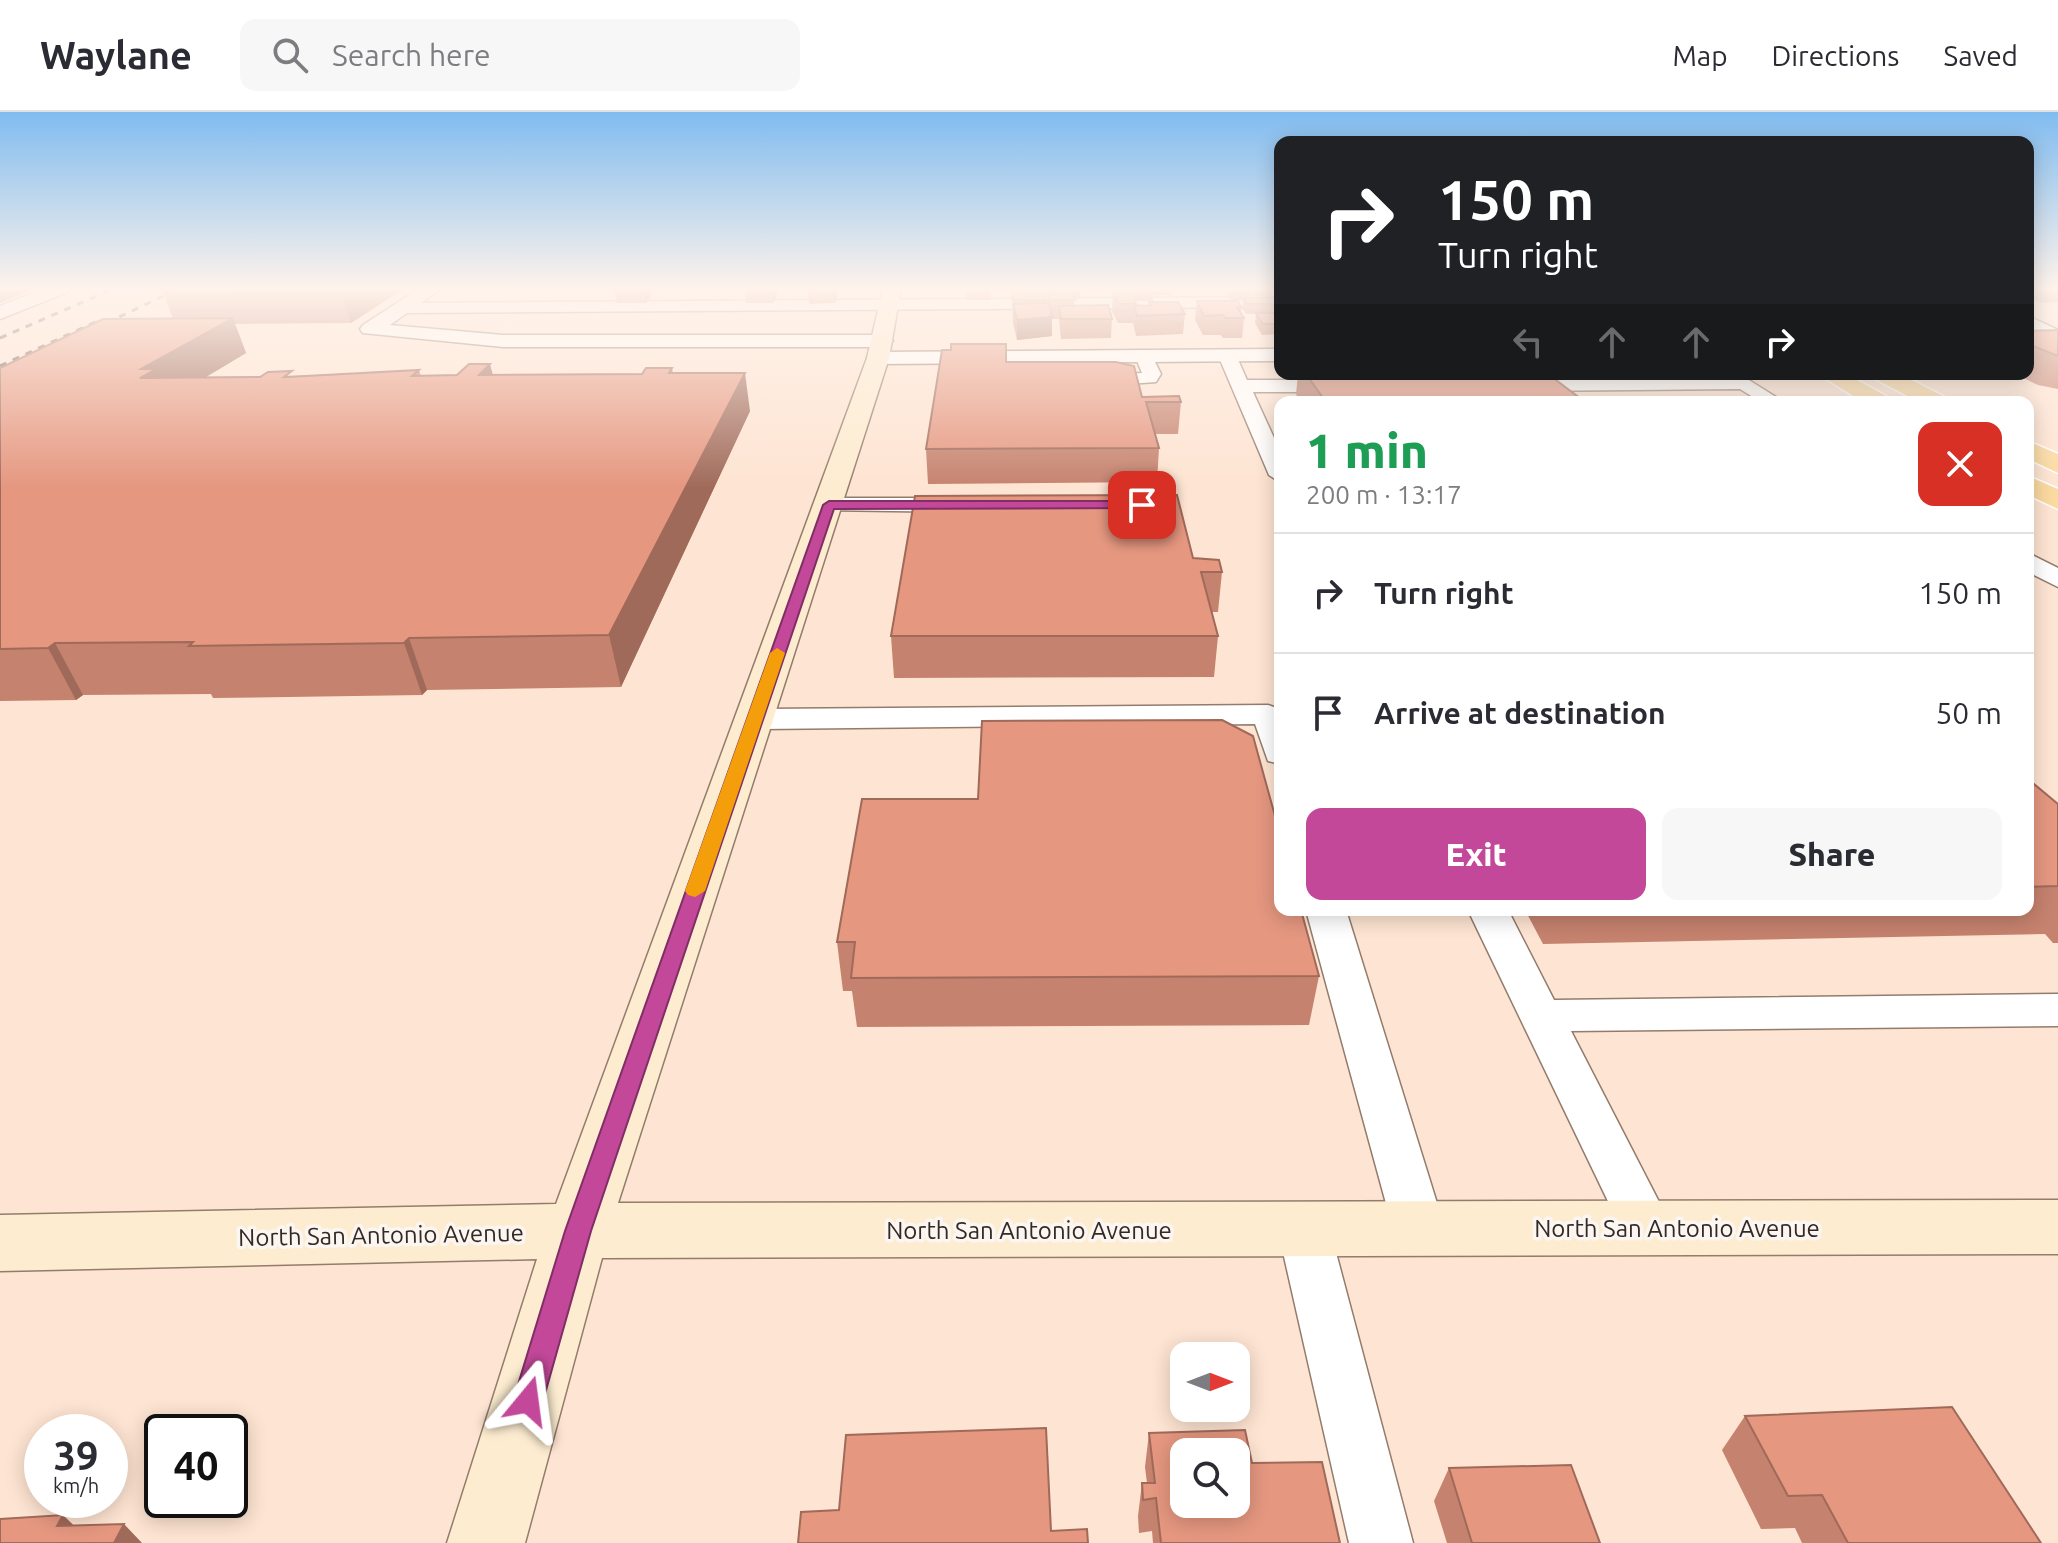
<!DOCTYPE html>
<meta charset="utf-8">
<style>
:root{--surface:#fff;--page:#f7f7f7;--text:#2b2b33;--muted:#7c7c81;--line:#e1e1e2;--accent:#c3489a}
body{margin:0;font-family:Ubuntu,sans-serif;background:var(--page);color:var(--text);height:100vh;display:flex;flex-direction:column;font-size:30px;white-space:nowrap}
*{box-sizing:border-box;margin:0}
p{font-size:26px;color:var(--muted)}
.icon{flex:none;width:44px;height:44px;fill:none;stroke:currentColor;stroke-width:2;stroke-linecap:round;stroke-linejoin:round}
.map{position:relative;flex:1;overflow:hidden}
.sheet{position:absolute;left:1274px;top:284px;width:760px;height:520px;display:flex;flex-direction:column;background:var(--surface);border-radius:16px;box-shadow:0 4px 20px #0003}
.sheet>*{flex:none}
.top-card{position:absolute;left:1274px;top:24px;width:760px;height:244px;border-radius:16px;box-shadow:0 4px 20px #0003;background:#202124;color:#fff;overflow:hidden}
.needle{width:52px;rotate:90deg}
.fabs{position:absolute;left:1170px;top:1230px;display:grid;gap:16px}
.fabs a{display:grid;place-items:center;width:80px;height:80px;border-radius:16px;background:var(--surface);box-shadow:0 4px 20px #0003;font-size:40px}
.speed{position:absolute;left:24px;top:1302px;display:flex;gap:16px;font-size:40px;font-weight:700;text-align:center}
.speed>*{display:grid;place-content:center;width:104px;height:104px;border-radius:50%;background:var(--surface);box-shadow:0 4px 20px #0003;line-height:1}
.speed small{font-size:20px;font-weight:400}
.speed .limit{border:4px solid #111;border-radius:12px;background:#fff;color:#111}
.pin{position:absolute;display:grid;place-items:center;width:68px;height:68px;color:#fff;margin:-34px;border-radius:16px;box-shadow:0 4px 12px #0006}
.me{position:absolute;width:88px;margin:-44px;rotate:16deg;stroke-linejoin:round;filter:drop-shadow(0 0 6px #0008)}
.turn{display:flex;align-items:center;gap:28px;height:168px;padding:0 32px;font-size:36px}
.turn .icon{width:104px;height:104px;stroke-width:2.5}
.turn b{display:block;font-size:56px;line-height:68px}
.lanes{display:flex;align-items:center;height:76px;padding:0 32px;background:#0003;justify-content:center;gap:40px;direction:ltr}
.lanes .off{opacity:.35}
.round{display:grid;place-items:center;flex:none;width:84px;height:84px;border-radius:16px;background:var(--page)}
.head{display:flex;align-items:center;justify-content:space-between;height:136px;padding:0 32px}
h1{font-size:48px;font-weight:800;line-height:60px;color:#1e9e55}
.primary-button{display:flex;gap:16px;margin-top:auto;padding:16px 32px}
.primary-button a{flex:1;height:92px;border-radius:16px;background:var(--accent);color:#fff;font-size:32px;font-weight:800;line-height:92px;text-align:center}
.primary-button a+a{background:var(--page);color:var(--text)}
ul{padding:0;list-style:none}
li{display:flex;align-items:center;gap:24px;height:120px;padding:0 32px;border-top:2px solid var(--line)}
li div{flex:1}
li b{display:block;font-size:30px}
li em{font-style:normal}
header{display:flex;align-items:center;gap:48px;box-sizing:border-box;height:112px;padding:0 40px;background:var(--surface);border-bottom:2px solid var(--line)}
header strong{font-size:38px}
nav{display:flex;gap:44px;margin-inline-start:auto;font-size:28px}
.search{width:560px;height:72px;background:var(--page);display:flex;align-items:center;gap:20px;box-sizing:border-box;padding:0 28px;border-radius:16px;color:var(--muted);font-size:30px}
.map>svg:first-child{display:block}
</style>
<header>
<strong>Waylane</strong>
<div class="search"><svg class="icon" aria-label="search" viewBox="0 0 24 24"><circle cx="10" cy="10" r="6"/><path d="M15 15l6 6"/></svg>Search here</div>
<nav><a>Map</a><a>Directions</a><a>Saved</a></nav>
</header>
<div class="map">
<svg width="2058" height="1431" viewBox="0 0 2058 1431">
<rect width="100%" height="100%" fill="#fee4d2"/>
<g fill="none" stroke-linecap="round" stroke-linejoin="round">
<defs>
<path id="lane" d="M1280,185V195L403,201L395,196L403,191Z
M2028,204L2058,218V230L2028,216Z
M1227,238L1236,243L1247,268H1344L1353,274L1344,280H1253L1280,339V370L1269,363L1218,243Z
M1144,239L1150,240L1161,262L1156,270L1088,275L1079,269L1088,263L1142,261L1135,244Z
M1744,265L1784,290H1761L1740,277L1515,279L1506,273L1515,267Z
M829,386H963L971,388L975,393L971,398L963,400L821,398L817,393L821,388Z
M2028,441L2058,456V475L2028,460Z
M1268,593L1280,597V652L1268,649L1255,612L754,617L743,614L738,607L743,600L754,597Z
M1306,798H1346L1445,1117L1437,1133L1419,1139L1401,1133L1393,1117Z
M1468,798H1508L1554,888L2058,882V914L1571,919L1673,1117L1665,1133L1647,1139L1629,1133Z
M1304,1096L1322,1102L1330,1118L1413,1431H1349L1278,1118L1286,1102Z"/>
<path id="street" d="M46,176H71L68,180L0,207V194Z
M420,176H442L390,213L503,223H883L893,229L883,235H503L363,221L360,217L363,213Z
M1280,237V249L878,252L867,246L878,240Z"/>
<path id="secondary" d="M883,176H901L889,246L618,1091L2058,1088V1142L602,1146L525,1431H447L537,1147L0,1159V1103L556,1092L867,246Z"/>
<path id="primary" d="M1818,262H1846L1888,285L1892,290H1863Z
M1872,262H1900L1945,285L1949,290H1919L1875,267Z
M2028,329L2058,342V361L2028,347Z
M2028,364L2058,377V397L2028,383Z"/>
</defs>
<use href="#lane" stroke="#937c6c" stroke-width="3"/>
<use href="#street" stroke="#937c6c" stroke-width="3"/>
<use href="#secondary" stroke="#937c6c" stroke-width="3"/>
<use href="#primary" stroke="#fff" stroke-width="3"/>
<use href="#lane" fill="#fff" fill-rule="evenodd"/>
<use href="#street" fill="#fff" fill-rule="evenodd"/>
<use href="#secondary" fill="#fdecd0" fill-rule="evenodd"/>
<use href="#primary" fill="#fbdaa1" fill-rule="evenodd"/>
<path stroke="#62554b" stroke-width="3" stroke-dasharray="7 7" stroke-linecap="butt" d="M94,217L180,176
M0,226L115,176
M0,254L102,207"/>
</g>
<path fill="#c5826e" d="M171,176H405L351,211L235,212L246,241L206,265L294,264L419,258L421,264L642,262L672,256L673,261L750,299L621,575L427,578L422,583L213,586L211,582L83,583L76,588L0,589V256L173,207L163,180Z
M538,176H573L569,180H538Z
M614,176H654H649L651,184L646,191H617Z
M744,176H776L777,184L773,191H746Z
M792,176H836L837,186L835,191L809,192L808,179H793Z
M966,176H991V188H967Z
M1036,176H1081L1080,187H1074V194L1112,207L1111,226L1061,227L1059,207H1052V224L1017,228L1013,211L1012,178H1036Z
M1111,176H1173L1172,183H1153V189H1134L1136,193L1148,194L1149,190L1185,202L1183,222L1136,224L1133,211H1118L1112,199L1113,181Z
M1228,176H1271L1272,178L1271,186H1278V184H1280V222L1262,223L1255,211L1256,202H1246L1242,196L1243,188H1231L1227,182Z
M2028,176H2058V190L2042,191L2028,186Z
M1197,189L1241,195V201L1244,206L1242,226H1223L1221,223H1203L1195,208Z
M2058,218V277L2038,273L2015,262H2028V219Z
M1007,250L1142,285L1181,290L1178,322H1155L1159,336L1157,370L928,372L926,337Z
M1298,262H1548L1585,290H1300L1296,282Z
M1626,262H1702L1700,267L1628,264Z
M1193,446L1222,460L1218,500H1212L1218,524L1214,565L894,566L891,524Z
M2028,667L2058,692V831H2053L2045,822L1543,832L1525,798H2028Z
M862,687L1319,864L1309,913L857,915L852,879H843L837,830Z
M1745,1304L2041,1431H1802L1795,1416L1761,1417L1722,1338Z
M1149,1321L1252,1351L1340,1431H1153L1152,1419L1139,1421L1138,1404L1142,1371H1147L1145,1355Z
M1449,1356L1600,1431H1447L1434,1389Z"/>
<path fill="#a06a5a" d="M0,176H37L0,191Z
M345,176H405L351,211L340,179Z
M482,176H514L483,178Z
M643,176H649L651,184L646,191Z
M771,176H776L777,184L773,191Z
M833,176H836L837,186L835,191Z
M1052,205V224L1017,228V208Z
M233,206L246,241L169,287L140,266L141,257Z
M490,252L500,289L479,263Z
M745,261L750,299L621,575L609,523Z
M409,526L427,578L422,583L404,531Z
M55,531L83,583L76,588L48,536Z
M63,1403L92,1431L57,1414Z
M124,1412L142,1431H114Z"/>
<path fill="#e59780" stroke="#a06a5a" stroke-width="2" fill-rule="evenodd" d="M171,176H345L340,179L163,180Z
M1037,176H1080V178L1043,179L1038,178Z
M1230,176H1271L1272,178L1232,179Z
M1012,178H1043L1045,188H1013Z
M1113,180H1131L1136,192H1119Z
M1073,181L1075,188H1050L1049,182Z
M1243,186H1280V192H1247Z
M1197,189H1238L1241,195H1237L1244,206H1225L1223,203L1204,204Z
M1149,190H1178L1185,202L1137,204L1134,193L1151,194Z
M1049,191L1052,205L1017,208L1013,192Z
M1108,193L1112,207H1061L1059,194Z
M1256,201H1280V212H1263Z
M233,206L141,257H156L140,266L260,265L268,260L292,259L284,265L306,264L419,258L412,264L457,263L469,252H490L479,263L642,262L646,256H672L669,261H745L609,523L409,526L404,531L189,534L193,530L55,531L48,536L0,537V256L103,207Z
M2058,218V244L2028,232V219Z
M951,232H1006V250H1116L1134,254L1142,285L1179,284L1181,290H1146L1159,336L926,337L942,238H951Z
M1306,262H1548L1585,290H1326Z
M1177,383L1193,446L1219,448L1222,460H1201L1218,524H891L915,384Z
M1222,608L1253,624L1280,722V798H1301L1319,864L851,866L855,830H837L862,687H978L982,609Z
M2028,667L2058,692V774L2028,775Z
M1952,1295L2041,1431H1848L1822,1383L1788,1384L1745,1304Z
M1046,1316L1051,1419L1087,1417L1088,1431H798L801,1400L839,1398L846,1323Z
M1245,1318L1252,1351L1322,1350L1340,1431H1161L1156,1386L1143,1388L1142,1371H1155L1149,1321ZM1184,1340H1236V1392H1184Z
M1571,1353L1600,1431H1472L1449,1356Z
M63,1403L57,1414L124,1412L114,1431H0V1407Z"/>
<linearGradient id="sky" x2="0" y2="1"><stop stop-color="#80bcf0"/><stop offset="0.47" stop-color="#fff3eb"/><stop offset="1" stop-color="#fff3eb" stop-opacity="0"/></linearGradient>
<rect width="2058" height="376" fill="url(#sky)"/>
<path fill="#c3489a" stroke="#7f2f64" stroke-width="2" d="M829,389H1142L1148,393L1142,396L834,397L591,1119L543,1289L538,1299L528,1303L517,1299L513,1289L565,1119L823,393Z"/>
<path fill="#f59e0b" d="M777,536L785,541L705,779L695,785L688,783L685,779L770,541Z"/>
<g text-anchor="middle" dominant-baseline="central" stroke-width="7" stroke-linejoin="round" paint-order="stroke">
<g font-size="24" fill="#342a23" stroke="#fbf6f2">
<text x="1677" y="1116">North San Antonio Avenue</text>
<text x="1029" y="1118">North San Antonio Avenue</text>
<text transform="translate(381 1123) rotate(-1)">North San Antonio Avenue</text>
</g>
</g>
</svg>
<div class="fabs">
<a><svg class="needle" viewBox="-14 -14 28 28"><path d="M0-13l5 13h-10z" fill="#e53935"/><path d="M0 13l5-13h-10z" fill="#7c7c81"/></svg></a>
<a><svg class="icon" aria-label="search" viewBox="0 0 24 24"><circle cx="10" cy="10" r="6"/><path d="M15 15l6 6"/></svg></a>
</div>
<div class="speed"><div>39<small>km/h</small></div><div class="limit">40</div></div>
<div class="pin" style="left:1142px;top:393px;background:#d93025"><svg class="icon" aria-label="arrive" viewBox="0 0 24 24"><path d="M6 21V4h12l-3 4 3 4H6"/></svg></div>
<svg class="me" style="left:528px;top:1289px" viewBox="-20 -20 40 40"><path d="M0-17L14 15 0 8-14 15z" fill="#c3489a" stroke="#fff" stroke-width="4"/></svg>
<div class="top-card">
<div class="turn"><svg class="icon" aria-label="right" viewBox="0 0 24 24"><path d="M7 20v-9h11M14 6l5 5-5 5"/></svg><div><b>150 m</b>Turn right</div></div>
<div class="lanes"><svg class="icon off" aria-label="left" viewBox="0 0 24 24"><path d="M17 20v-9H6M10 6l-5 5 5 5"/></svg><svg class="icon off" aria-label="ahead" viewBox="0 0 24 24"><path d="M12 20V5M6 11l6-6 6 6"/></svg><svg class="icon off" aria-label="ahead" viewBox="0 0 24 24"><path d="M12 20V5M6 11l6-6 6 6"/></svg><svg class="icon" aria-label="right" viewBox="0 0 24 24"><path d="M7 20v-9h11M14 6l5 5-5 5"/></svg></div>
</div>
<section class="sheet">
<div class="head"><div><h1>1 min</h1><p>200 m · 13:17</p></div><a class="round" style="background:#d93025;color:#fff"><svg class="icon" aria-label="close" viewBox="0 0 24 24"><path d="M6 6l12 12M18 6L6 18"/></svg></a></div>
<ul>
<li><svg class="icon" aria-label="right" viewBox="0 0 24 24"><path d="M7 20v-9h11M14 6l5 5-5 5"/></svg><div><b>Turn right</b></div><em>150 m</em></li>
<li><svg class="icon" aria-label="arrive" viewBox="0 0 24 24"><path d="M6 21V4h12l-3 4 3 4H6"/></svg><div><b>Arrive at destination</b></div><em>50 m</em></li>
</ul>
<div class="primary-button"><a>Exit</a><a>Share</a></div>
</section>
</div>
